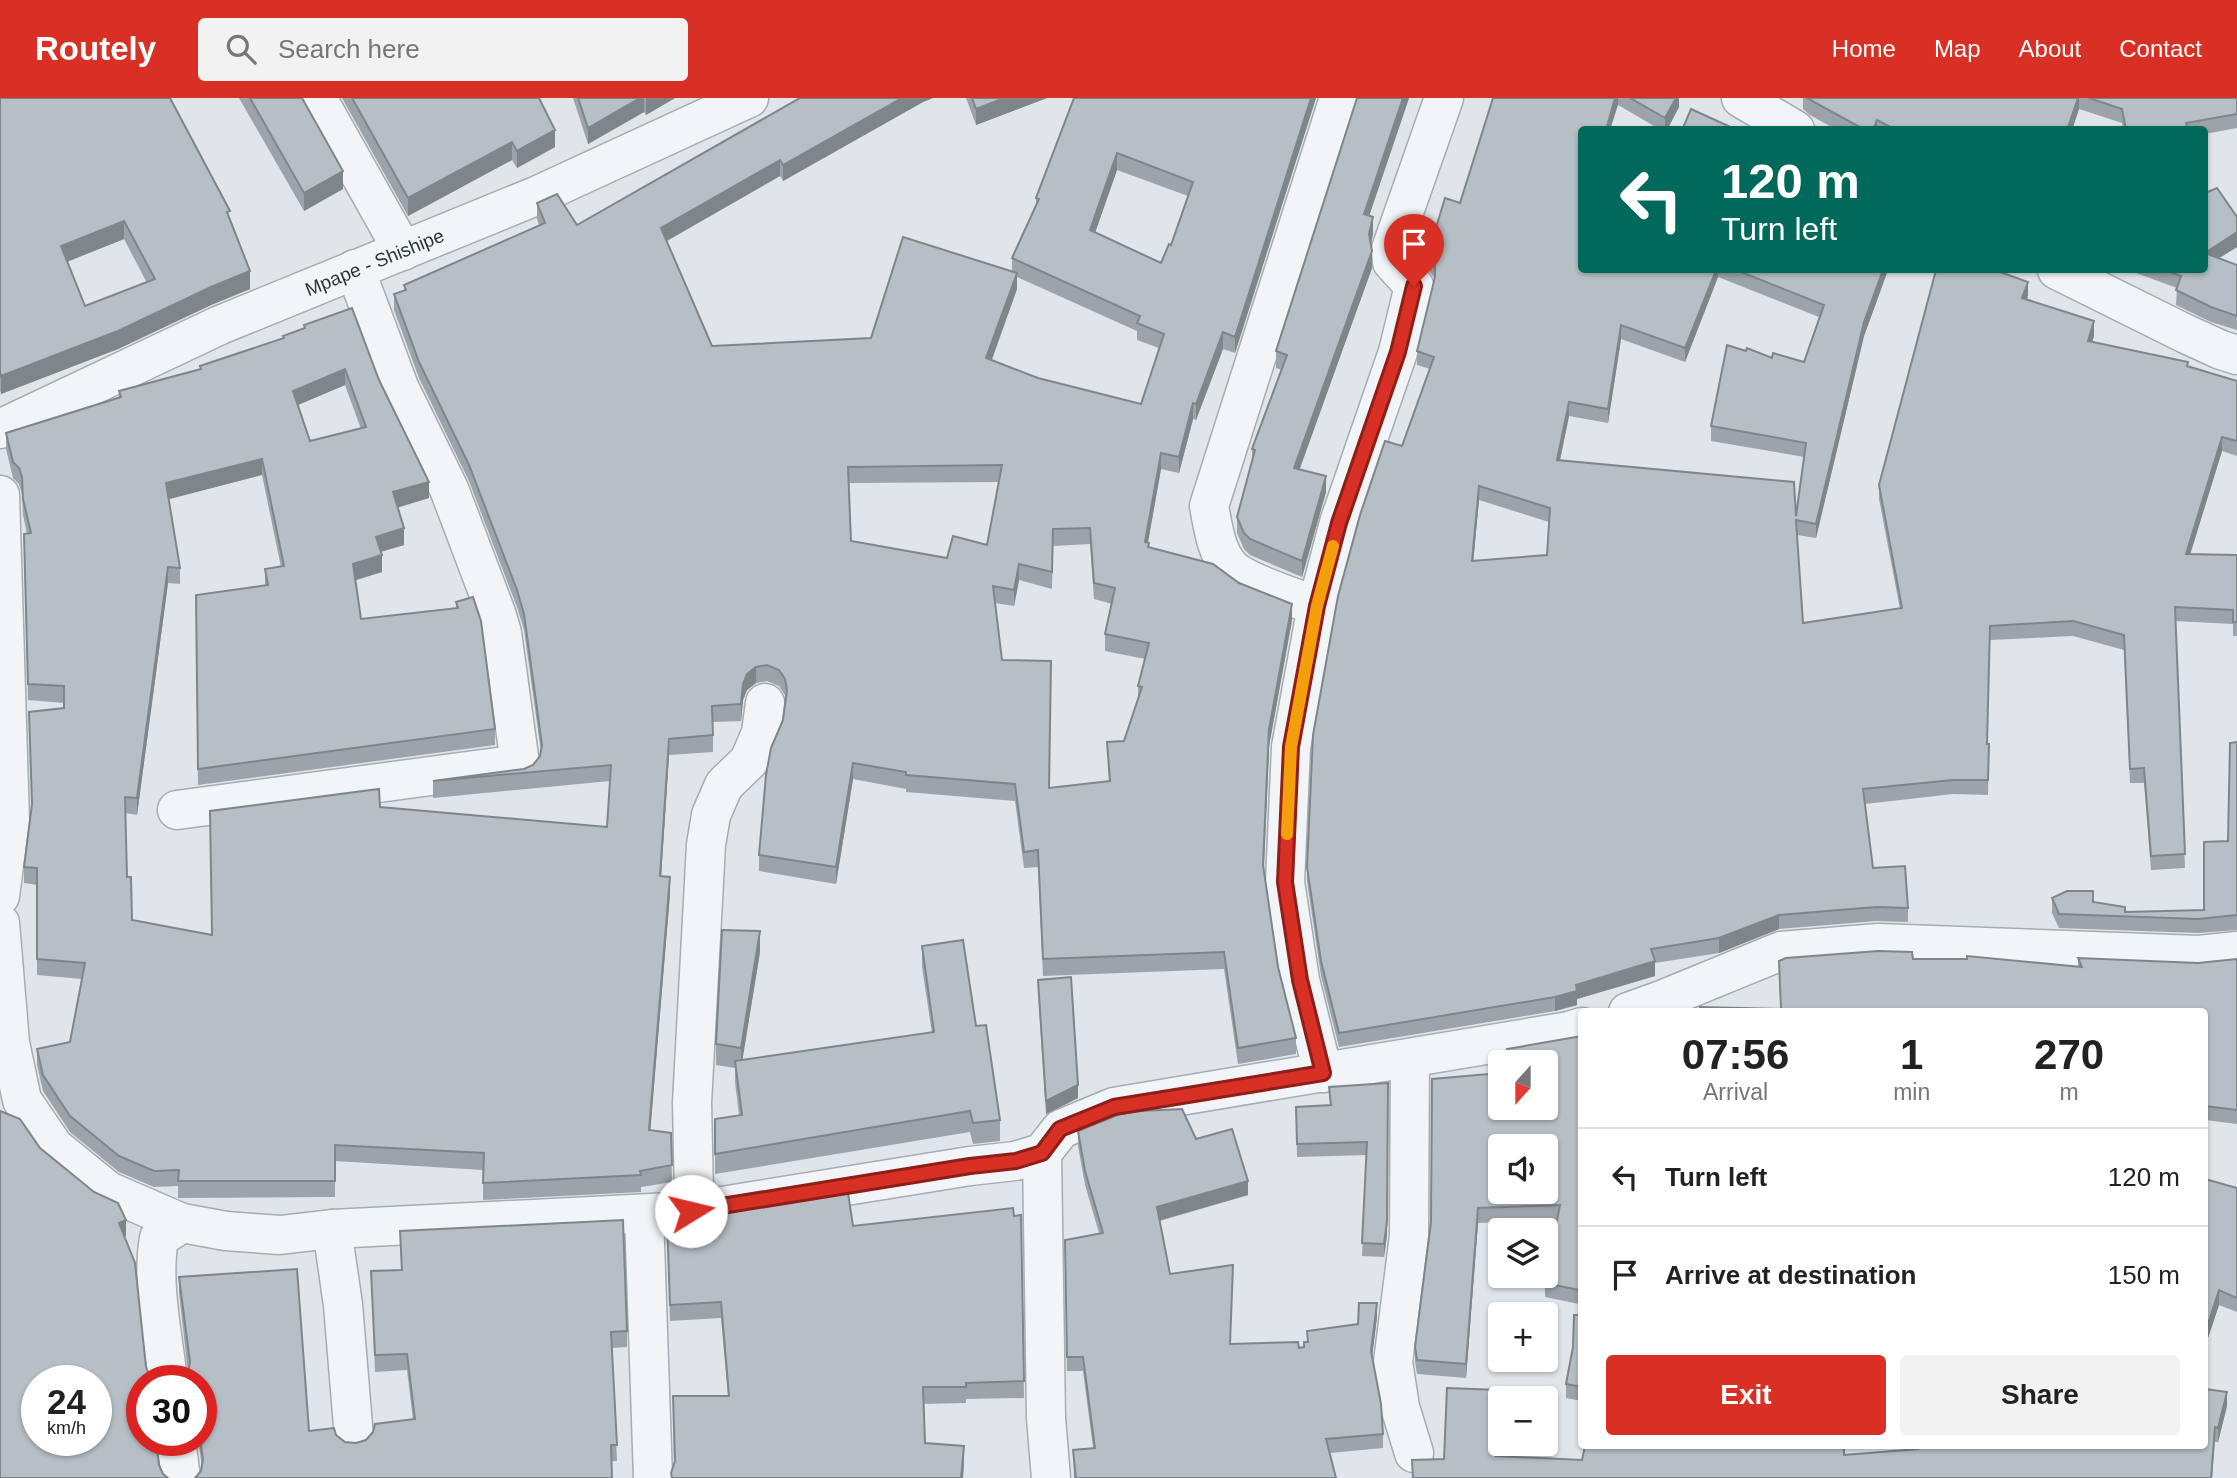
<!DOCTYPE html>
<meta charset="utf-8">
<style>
:root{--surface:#fff;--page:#f2f2f2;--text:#222;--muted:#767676;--line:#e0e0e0;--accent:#d93025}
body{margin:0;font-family:Arial,sans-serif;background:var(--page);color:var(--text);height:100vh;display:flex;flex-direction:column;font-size:26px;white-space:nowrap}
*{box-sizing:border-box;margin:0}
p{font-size:23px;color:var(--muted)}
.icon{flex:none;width:38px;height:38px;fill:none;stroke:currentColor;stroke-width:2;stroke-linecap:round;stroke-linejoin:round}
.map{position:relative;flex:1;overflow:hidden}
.details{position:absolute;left:1578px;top:910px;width:630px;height:441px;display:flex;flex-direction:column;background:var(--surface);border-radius:7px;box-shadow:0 2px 5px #0004}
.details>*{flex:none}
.banner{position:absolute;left:1578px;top:28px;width:630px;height:147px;border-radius:7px;box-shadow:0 2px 5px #0004;background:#00695c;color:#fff;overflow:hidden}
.needle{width:46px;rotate:201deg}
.controls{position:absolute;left:1488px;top:952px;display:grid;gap:14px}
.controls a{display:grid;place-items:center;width:70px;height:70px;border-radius:7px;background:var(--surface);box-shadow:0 2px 5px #0004;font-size:35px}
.speed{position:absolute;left:21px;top:1267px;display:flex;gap:14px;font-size:35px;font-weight:700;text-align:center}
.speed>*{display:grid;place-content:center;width:91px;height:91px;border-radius:50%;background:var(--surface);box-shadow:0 2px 5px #0004;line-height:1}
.speed small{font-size:18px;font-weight:400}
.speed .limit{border:10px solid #d22;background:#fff;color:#111}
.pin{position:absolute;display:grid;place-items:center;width:60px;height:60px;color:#fff;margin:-72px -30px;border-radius:50% 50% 50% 0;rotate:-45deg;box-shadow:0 0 7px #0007}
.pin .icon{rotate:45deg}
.me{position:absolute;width:77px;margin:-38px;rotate:81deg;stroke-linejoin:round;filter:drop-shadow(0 0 5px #0008)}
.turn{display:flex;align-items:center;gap:24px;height:147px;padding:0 28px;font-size:32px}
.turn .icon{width:91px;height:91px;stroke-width:2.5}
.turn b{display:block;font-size:49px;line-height:60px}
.eta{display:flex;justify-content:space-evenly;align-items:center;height:119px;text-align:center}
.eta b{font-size:42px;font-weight:700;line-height:49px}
.cta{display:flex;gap:14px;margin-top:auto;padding:14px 28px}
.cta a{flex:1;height:80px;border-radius:7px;background:var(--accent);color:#fff;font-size:28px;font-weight:700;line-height:80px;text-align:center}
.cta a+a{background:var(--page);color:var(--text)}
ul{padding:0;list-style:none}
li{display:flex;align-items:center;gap:21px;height:98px;padding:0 28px;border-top:2px solid var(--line)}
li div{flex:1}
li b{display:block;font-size:26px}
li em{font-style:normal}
header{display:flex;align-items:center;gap:42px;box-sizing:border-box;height:98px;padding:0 35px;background:var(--accent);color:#fff}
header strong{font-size:33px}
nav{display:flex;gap:38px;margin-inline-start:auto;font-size:24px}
.search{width:490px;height:63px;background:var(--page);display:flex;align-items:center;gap:18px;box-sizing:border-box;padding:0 24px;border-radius:7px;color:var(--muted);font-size:26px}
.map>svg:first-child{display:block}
</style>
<header>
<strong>Routely</strong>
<div class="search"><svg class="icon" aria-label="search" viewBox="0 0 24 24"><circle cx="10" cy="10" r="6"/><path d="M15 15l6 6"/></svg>Search here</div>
<nav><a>Home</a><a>Map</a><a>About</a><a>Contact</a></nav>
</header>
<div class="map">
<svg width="2237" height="1380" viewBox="0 0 2237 1380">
<rect width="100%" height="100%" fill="#dfe5e9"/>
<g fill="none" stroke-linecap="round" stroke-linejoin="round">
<defs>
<g id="street">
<path d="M317,0L403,153"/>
<path d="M1741,0L1795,32"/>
<path d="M2057,172L2186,236L2221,252L2237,257"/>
<path id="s1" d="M0,331L220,227L536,98L749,0"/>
<path d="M0,397L10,723L0,798"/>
<path d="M1317,508C1296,500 1246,485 1231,470C1216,455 1213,429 1209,408L1339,0"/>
<path d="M177,712L520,666L502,535L496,515L449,391L399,289L355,171"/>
<path d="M0,825L10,945L22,1002L54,1049L108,1093L182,1125L226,1133L280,1137L332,1131L691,1113L970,1068L1015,1063L1042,1055L1061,1031L1114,1009L1569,933L1582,929"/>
<path d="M1628,914L1664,901L1781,853L1878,845L2199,857L2237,853"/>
<path d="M1410,960L1409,1138L1393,1264L1400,1309L1414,1355"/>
<path d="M1323,975L1300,882L1285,784L1291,649L1317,508L1339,425L1398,254L1414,188L1392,164L1391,151L1444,0"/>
<path d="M1042,1055L1046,1320L1051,1380"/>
<path d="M691,1113L694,1097L692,1005L706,747L711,717L724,687L749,663L761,635L765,605"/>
<path d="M644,1116L653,1380"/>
<path d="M332,1131L343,1207L354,1340"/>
<path d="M168,1283C163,1236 151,1186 159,1140L182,1125"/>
<path d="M176,1342L181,1380"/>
</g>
</defs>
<use href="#street" stroke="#a4adb3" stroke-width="41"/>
<use href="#street" stroke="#f2f5f7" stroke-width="38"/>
</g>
<path fill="#9da4a9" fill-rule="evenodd" d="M0,0L230,120L250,191L211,207L118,251L1,296L0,293ZM124,141L147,185L85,208L67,164Z
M239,0H302L343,91L304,113Z
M342,0H539L555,49L517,70L512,62L408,118Z
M573,0H675L646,17L644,14L588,46Z
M800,0H933L923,4L783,83L780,78L667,143L712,248L871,240L1012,174V160L1036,108V100L1074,0H1316L1235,255L1223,251L1196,322L1193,321L1179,375L1161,371L1148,445L1149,449L1292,522L1269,648L1264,771L1278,869L1296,940V956L1238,966L1224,871L1043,878L1038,769L1024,770L1015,703L906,694V691L853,681L836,786L759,773V757L783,622L785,597L779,588L767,583L756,585L747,592L743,602L741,623L713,624V654L669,657L661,779L670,796L650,1032L671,1035L672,1084L641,1089V1094L483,1102V1072L335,1063V1099L178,1100V1088L154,1089L119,1074L70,1034L43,993L37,967V951L70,944L82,881L37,877V787L24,785V769L64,610V605L28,602L24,452L27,436L23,417L22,396L19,386L13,380L6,351V335L119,299V293L200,272V268L283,240V238L304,230V227L379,282L429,400L398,409L404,447L381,454L382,474L355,482L361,521L456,510V504L495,631V647L198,687L196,497L265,487V471L281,469L262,377L168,401L180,470V486L168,485L137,717L125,715L127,779L132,822L212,837L380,709L607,729L610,683L433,700V683L524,671L533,667L540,658L541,654L524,532L517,509L469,383L419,280L394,212V196L404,192V187L539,127L537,121V105L577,127ZM1117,72L1188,98L1171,147L1161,165L1095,135ZM1017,179L1137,233V242L1159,250L1141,306L1038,280L992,262L1017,191ZM345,287L361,331L310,343L298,307ZM999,384L987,447L947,460L851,443L849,385ZM1090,446L1094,501L1112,506L1105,536V553L1145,561L1138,588V601L1124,643L1107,644L1109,683L1049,690L1002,562L995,505L1014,508L1019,482L1052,491L1053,448Z
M966,0H1047L976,27Z
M1357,0H1409L1369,118L1373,136L1371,146L1372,170L1299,372L1326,394L1302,479L1250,457L1244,451L1237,435V419L1252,364V351L1282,272L1276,270V253Z
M1493,0H1679V9L1667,32H1661L1618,7L1582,32V172H1888L1864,238L1816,440L1797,437L1803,525L1900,511L1879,401V387L2028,198L2027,201L2094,238L2092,244L2188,268L2237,283V358L2222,353L2190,456L2237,457V538H2233V526L2175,523L2185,770L2151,772L2144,685H2130L2124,552L2073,538L1990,542L1987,646H1989L1988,697L1953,696L1865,706L1873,770L1908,810V824L1876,823L1779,831L1719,855L1655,865V878L1577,901V907L1555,913L1339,949L1321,878L1307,783V769L1402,348L1430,271L1417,267V253L1435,181L1428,171V156L1460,105ZM1718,179L1819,219L1804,264L1772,260L1746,253L1711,328V343L1804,359L1796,418L1560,362L1569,318L1608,325L1621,241L1685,264ZM1479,402L1549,424L1547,457L1473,463Z
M1803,0H2237V30L2205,36V32H2123L2122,25L2079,11L2072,32H1837L1810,17L1803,11Z
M2237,119V149L2219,160L2237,167V232L2211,224L2176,207L2177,190L2128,172H2205Z
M2237,644V832L2198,835L2059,830L2052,815V800L2093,804L2125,814L2204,812L2228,743Z
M922,848L976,928L1000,1022V1043L973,1046L970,1034L715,1076V1021L739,1017L735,984V970L716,967V946L760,854L742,962L932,935L922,869Z
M2078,860L2198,865L2237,861V1026L2205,1022V914L1781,911L1779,863L1913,861L2078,868Z
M1038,882L1078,1000L1046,1016L1038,895Z
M1582,938V1188H1579V1206L1545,1199V1185L1557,1122L1478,1125L1466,1280L1417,1276L1415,1264V1249L1500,1010L1545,964H1507V951Z
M1388,985L1387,1137L1384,1159L1362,1158L1367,1057L1297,1059L1296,1022L1330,1008L1329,989Z
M1078,1033L1196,1041L1248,1097L1160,1123L1170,1176L1233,1181L1230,1246L1299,1250L1304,1249L1307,1244V1233L1358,1226L1377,1219L1372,1258L1383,1336V1350L1330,1355L1336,1380H1074L1073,1352L1093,1350L1083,1273H1067L1065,1142L1099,1135L1085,1087L1078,1048Z
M2237,1090V1214L2219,1207L2205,1249Z
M1021,1117L1024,1300L966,1301V1305L923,1306L925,1345L964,1365L963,1380H671V1375L674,1365L673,1298H728L721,1220L670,1223L667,1120L853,1128Z
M400,1133L627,1233V1249L612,1250L617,1363L201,1373L202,1369L198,1342H201L188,1275L179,1195V1179L309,1333L336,1337L345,1344L356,1345L413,1322L407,1272L375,1274L371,1173L401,1172Z
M1582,1217V1303L1566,1300V1286Z
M1499,1306L1497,1358L1582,1362L1844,1357L1916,1351L1915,1348H2205L2227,1308L2218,1344H2215L2212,1380H1412L1444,1361Z"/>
<path fill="#7f868a" d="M640,0H644V14L588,46V30Z
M646,0H675L646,17Z
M902,0H933L923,4L783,83V67Z
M1004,0H1047L976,27V11Z
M1311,0H1316L1235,255V239Z
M1403,0H1409L1364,133V116Z
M1615,0H1618V7L1610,32H1606Z
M1676,0H1679V9L1667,32H1665V20Z
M2078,0H2079V11L2072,32H2067Z
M1877,22V32H1873Z
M555,32V49L517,70V53Z
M512,44V62L408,118V100Z
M1117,55V72L1090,149V132Z
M780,62V78L661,146V130Z
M343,73V91L304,113V95Z
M1373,119V136L1369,152V136Z
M124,123V141L61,166V148Z
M2237,134V149L2205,169V155Z
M1372,153V170L1294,387V370Z
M1716,172H1718V179L1685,264V250Z
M1883,172H1888L1864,238L1816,440V426L1864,224Z
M250,173V191L211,207L118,251L1,296V278Z
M1017,175V191L986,277V260Z
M2028,184V198L2022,214V200Z
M2094,223V238L2088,257V243Z
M1621,227V241L1608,325V311Z
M1223,234V251L1196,322V306Z
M345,271V287L293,309V293Z
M1569,304V318L1557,376V362Z
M1193,305V321L1179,375V359Z
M2222,339V353L2186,470V456Z
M1161,355V371L1145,460V444Z
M262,361V377L166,402V385Z
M1326,378V394L1302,479V463Z
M429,384V400L393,411V394Z
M1479,388V402L1472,477V463Z
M404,430V447L376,455V439Z
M382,457V474L353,483V466Z
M1019,466V482L1014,508V492Z
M168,469V485L137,717V700Z
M1292,506V522L1269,648L1263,783L1269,631Z
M756,569V585L747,592L743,602L741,623V606L743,586L747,576Z
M669,641V657L660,795V778Z
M853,665V681L836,786V769Z
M670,779V796L649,1049V1032Z
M1779,817V831L1719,855V840Z
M760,833V854L741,971V950Z
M1655,863V878L1577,901V907L1555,913V899L1576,887Z
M1388,985L1387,1137L1384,1159V1146Z
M1078,987V1000L1046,1016V1003Z
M1248,1083V1097L1157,1123V1109Z
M1478,1110V1125L1466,1280V1266Z
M126,1122V1138L119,1141V1125Z
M2219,1192V1207L2205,1249V1235Z
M1377,1205V1219L1371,1267V1253Z
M2227,1294V1308L2218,1344V1330Z
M2215,1329L2212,1380H2211Z
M964,1348V1365L963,1380H961Z"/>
<path fill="#b6bfc5" stroke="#7f868a" stroke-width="2" fill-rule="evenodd" d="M0,0H170L230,113L227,114L250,173L211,189L118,233L1,278L0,274ZM124,123L155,181L85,208L61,148Z
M250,0H302L343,73L304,95Z
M352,0H539L555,32L517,53L512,44L408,100Z
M578,0H640L588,30Z
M800,0H902L783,67L780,62L661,130L712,248L871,240L903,139L1017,175L986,260L1038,280L1141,306L1164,236L1137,225L1140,218L1012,160L1039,101L1036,100L1074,0H1311L1235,239L1223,234L1196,306L1193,305L1179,359L1161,355L1145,444L1149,445L1148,449L1213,466L1239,485L1292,506L1269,631L1263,767L1278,869L1296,940L1238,950L1224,854L1043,861L1038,752L1024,754L1015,686L906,677V674L853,665L836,769L759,757L766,677L771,650L783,622L787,592L785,581L779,572L767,567L756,569L747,576L743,586L741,606L712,608L713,637L669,641L660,778L670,779L649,1032L671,1035L672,1067L640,1073L641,1077L483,1085L484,1055L335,1047V1083H178L179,1072L154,1073L119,1058L70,1018L43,977L37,951L70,944L85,865L37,861V770L24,769L32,706L29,614L64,610V588L28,586L24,436L31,435L23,401L22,379L19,370L13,364L6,335L121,299L119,293L201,271L200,268L284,240L283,238L305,230L304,227L352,210L379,282L429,384L393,394L404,430L376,439L382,457L353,466L361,521L458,510L456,504L473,499L481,523L495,631L198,671L196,497L268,487L265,471L284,468L262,361L166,385L180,470L168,469L137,700L125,699L127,779H131L132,822L212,837L210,713L379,691L380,709L607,729L611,667L433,683L524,671L533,667L540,658L542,647L524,516L517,492L469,367L419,264L394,196L406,192L404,187L545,125L537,105L557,96L577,127ZM1117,55L1193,84L1171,147L1169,146L1161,165L1090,132ZM345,271L366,329L310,343L293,293ZM1002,367L987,447L953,438L947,460L851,443L848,369ZM1090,430L1094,485L1115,490L1105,536L1149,545L1138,588L1142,589L1124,643L1107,644L1110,683L1049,690L1051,563L1002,562L993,488L1014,492L1019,466L1052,474L1053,431Z
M972,0H1004L976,11Z
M1357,0H1403L1364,116L1373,119L1369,136L1372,153L1294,370L1326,378L1302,463L1250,441L1244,435L1237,419L1255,352L1252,351L1287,257L1276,253Z
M1493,0H1615L1606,32H1582V172H1716L1685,250L1621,227L1608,311L1569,304L1557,362L1794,384L1796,418L1806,345L1711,328L1727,247L1746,253L1747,250L1772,260L1773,255L1804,264L1824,207L1736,172H1883L1864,224L1816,426L1796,422L1803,525L1902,510L1879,387L1936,172H1995L2028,184L2022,200L2094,223L2088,243L2188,264L2187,268L2237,283V343L2222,339L2186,456L2237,457V524H2233V512L2175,509L2185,756L2151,758L2144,670L2130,671L2124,537L2073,523L1990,528L1987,646H1989L1988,682H1953L1863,691L1873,770L1905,768L1908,810L1876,809L1779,817L1719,840L1651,851L1655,863L1576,887L1577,893L1555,899L1339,935L1321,863L1307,769L1313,637L1338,498L1360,417L1385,343L1402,348L1434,259L1417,253L1435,179V168L1428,156L1445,100L1460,105ZM1479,388L1550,410L1547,457L1472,463Z
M1630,0H1676L1665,20Z
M1807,0H2078L2067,32H1896L1877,22L1873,32H1865Z
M2089,0H2237V16L2186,25L2188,32H2126L2122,11Z
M1691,11L1737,32H1682Z
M2217,90L2237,119V134L2205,155V95Z
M2205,155L2237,167V218L2211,209L2176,192L2181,178L2165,172H2205Z
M2237,644V817L2198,821L2059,816L2052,800L2067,793H2093V804L2125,809V814L2204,812V744L2228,743L2230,645Z
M722,832L760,833L741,950L716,946Z
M963,842L976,928L986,927L1000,1022L973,1025L970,1013L715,1056V1021L742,1017L735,963L934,934L922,848Z
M1878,853L1912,854L1913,861H1967V858L2082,869L2078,860L2198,865L2237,861V1012L2205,1008V914H1700V909L1781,911L1779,863L1786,860Z
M1071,879L1078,987L1046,1003L1038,882Z
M1582,938V1174H1579V1192L1545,1185L1560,1107L1478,1110L1466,1266L1417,1262L1415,1249L1431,1124L1432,981L1500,975V1010H1545V964H1510L1507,951ZM1500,1048H1545V1094H1500Z
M1388,985L1387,1123L1384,1146L1362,1145L1367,1044L1297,1046L1296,1009L1331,1007L1329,989Z
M1182,1011L1196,1041L1232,1031L1248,1083L1157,1109L1170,1176L1233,1167L1230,1246L1298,1244L1299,1250L1304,1249V1244H1308L1307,1233L1358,1226L1359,1205H1377L1371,1253L1381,1306L1383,1336L1326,1341L1336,1380H1076L1073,1352L1095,1350L1083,1259H1067L1065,1142L1103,1135L1085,1073L1078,1033L1120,1016L1140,1013Z
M0,1013L20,1021L40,1050L94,1094L118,1105L126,1122L119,1125L135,1165L146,1269L150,1279L154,1283H142V1342H156L159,1367L163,1376L168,1380H0ZM37,1283H96V1342H37Z
M2205,1081L2237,1090V1200L2219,1192L2205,1235Z
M848,1095L853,1128L1013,1110L1014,1118L1021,1117L1024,1283L966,1285V1289H923L925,1345L964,1348L961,1380H672L671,1375L675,1363L673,1298H729L721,1204L670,1207L667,1120L694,1118Z
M623,1122L627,1233L611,1234L617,1347H611L612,1380H195L201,1373L203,1361L200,1342H201V1283H182L188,1275L190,1264L179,1179L297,1171L309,1333L334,1330L336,1337L345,1344L356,1345L366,1342L373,1334L375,1326L415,1321L407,1256L375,1257L371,1173L402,1172L400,1133Z
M1574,1217H1582V1289L1566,1286L1573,1249Z
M1447,1290L1499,1292L1496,1358L1582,1362L1585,1348H1844V1357L1918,1351V1348H2205V1291L2227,1294L2218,1330L2215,1329L2211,1380H1413L1412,1362L1444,1361Z"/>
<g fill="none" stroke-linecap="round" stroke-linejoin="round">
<defs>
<path id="route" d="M691,1113L970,1068L1016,1063L1042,1055L1060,1031L1114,1009L1323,975L1300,882L1285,784L1291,649L1317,508L1339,425L1398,254L1414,188"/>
</defs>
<use href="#route" stroke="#8d1f18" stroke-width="18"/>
<use href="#route" stroke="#d93025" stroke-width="12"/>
<path stroke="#f59e0b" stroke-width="12" d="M1287,736L1291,649L1317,508L1333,448"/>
</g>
<g text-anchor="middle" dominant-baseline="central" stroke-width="5" stroke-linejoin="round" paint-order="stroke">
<g font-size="19" fill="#283640" stroke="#eff3f6">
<text stroke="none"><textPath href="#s1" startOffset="410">Mpape - Shishipe</textPath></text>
</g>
</g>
</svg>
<div class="controls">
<a><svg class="needle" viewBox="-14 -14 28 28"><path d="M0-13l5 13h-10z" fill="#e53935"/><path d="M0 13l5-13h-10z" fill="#767676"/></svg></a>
<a><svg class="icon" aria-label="sound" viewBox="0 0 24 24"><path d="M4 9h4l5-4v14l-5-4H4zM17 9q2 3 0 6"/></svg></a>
<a><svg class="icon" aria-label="layers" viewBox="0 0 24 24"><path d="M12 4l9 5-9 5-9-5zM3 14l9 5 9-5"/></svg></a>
<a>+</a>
<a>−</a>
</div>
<div class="speed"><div>24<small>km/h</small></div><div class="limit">30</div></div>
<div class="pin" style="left:1414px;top:188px;background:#d93025"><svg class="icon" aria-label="arrive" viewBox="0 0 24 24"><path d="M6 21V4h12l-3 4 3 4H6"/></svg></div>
<svg class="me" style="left:691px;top:1113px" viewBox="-20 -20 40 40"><circle r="19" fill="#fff"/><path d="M0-13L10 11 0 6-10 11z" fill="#d93025"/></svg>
<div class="banner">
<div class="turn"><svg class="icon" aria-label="left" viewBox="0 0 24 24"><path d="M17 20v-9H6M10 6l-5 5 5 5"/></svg><div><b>120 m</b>Turn left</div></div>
</div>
<section class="details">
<div class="eta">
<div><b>07:56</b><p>Arrival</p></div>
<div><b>1</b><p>min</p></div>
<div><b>270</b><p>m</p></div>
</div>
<ul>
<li><svg class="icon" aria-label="left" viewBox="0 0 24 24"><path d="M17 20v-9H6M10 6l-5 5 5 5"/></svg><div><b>Turn left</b></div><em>120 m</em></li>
<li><svg class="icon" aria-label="arrive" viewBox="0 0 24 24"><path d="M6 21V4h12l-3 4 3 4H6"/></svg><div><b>Arrive at destination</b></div><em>150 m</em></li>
</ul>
<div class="cta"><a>Exit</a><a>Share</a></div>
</section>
</div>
